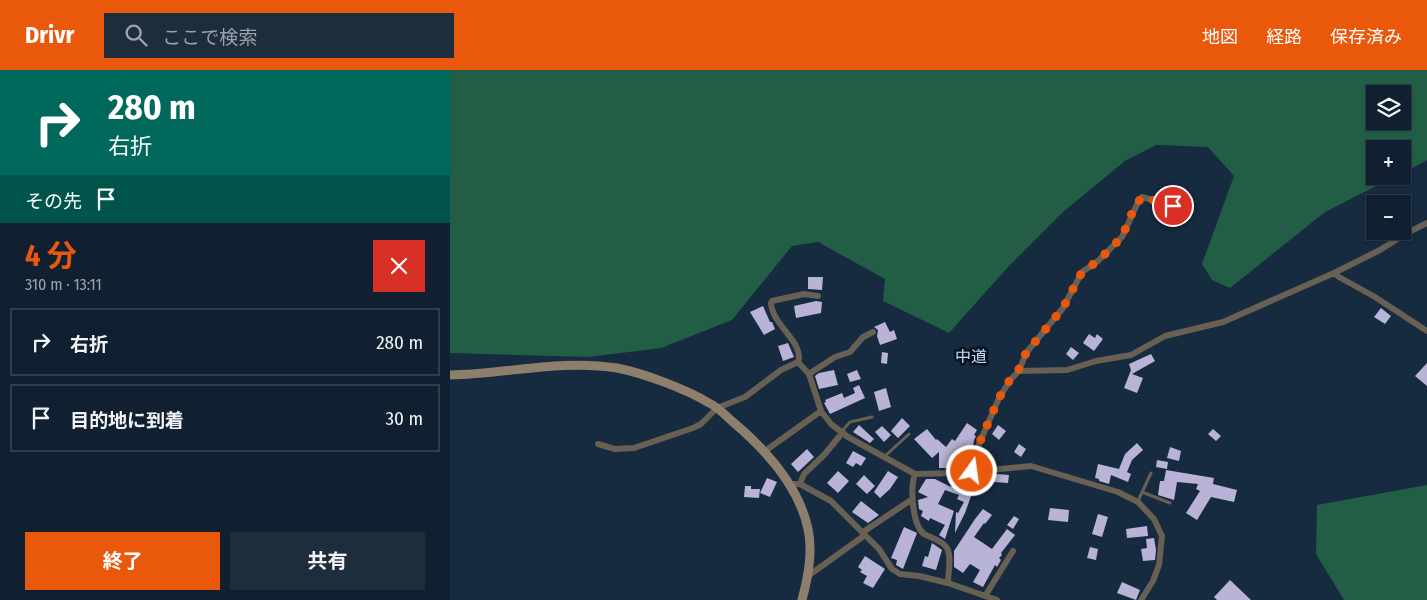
<!DOCTYPE html>
<html lang="ja">
<meta charset="utf-8">
<style>
:root{--surface:#102030;--page:#1e2d3c;--text:#f1f3f6;--muted:#9ca3ab;--line:#303e4c;--accent:#ea580c}
body{margin:0;font-family:"Fira Sans Condensed","Noto Sans JP",sans-serif;background:var(--page);color:var(--text);height:100vh;display:flex;flex-direction:column;font-size:19px;white-space:nowrap}
*{box-sizing:border-box;margin:0}
p{font-size:16px;color:var(--muted)}
.icon{flex:none;width:28px;height:28px;fill:none;stroke:currentColor;stroke-width:2;stroke-linecap:round;stroke-linejoin:round}
.map{position:relative;flex:1;overflow:hidden}
.panel{display:flex;flex-direction:column;background:var(--surface);width:450px}
.panel>*{flex:none}
.hud{background:#00695c;color:#fff;overflow:hidden}
.controls{position:absolute;left:916px;top:15px;display:grid;gap:10px}
.controls a{display:grid;place-items:center;width:45px;height:45px;border-radius:0px;background:var(--surface);box-shadow:0 1px 4px #0004,0 0 0 1px var(--line);font-size:25px}
.pin{position:absolute;display:grid;place-items:center;width:42px;height:42px;color:#fff;margin:-21px;border:2px solid #fff;border-radius:50%;box-shadow:0 1px 5px #0007}
.me{position:absolute;width:55px;margin:-28px;rotate:14deg;stroke-linejoin:round;filter:drop-shadow(0 0 4px #0008)}
.turn{display:flex;align-items:center;gap:18px;height:105px;padding:0 25px;font-size:22px}
.turn .icon{width:65px;height:65px;stroke-width:2.5}
.turn b{display:block;font-size:35px;line-height:42px}
.then{display:flex;align-items:center;height:48px;padding:0 25px;background:#0003;gap:10px;font-size:19px}
.round{display:grid;place-items:center;flex:none;width:52px;height:52px;border-radius:0px;background:var(--page)}
.overview{display:flex;align-items:center;justify-content:space-between;height:85px;padding:0 25px}
h1{font-size:30px;font-weight:700;line-height:38px;color:var(--accent)}
.cta{display:flex;gap:10px;margin-top:auto;padding:10px 25px}
.cta a{flex:1;height:58px;border-radius:0px;background:var(--accent);color:#fff;font-size:20px;font-weight:700;line-height:58px;text-align:center}
.cta a+a{background:var(--page);color:var(--text)}
ul{padding:0;list-style:none}
li{display:flex;align-items:center;gap:15px;height:68px;margin:0 10px 8px;padding:0 15px;border:2px solid var(--line);border-radius:0px}
li div{flex:1}
li b{display:block;font-size:19px}
li em{font-style:normal}
header{display:flex;align-items:center;gap:30px;box-sizing:border-box;height:70px;padding:0 25px;background:var(--accent);color:#fff}
header strong{font-size:24px}
nav{display:flex;gap:28px;margin-inline-start:auto;font-size:18px}
.search{width:350px;height:45px;background:var(--page);display:flex;align-items:center;gap:12px;box-sizing:border-box;padding:0 18px;border-radius:0px;color:var(--muted);font-size:19px}
main{display:flex;flex:1;min-height:0}
.map>svg:first-child{display:block}
</style>
<header>
<strong>Drivr</strong>
<div class="search"><svg class="icon" aria-label="search" viewBox="0 0 24 24"><circle cx="10" cy="10" r="6"/><path d="M15 15l6 6"/></svg>ここで検索</div>
<nav><a>地図</a><a>経路</a><a>保存済み</a></nav>
</header>
<main>
<section class="panel">
<div class="hud">
<div class="turn"><svg class="icon" aria-label="right" viewBox="0 0 24 24"><path d="M7 20v-9h11M14 6l5 5-5 5"/></svg><div><b>280 m</b>右折</div></div>
<div class="then">その先<svg class="icon" aria-label="arrive" viewBox="0 0 24 24"><path d="M6 21V4h12l-3 4 3 4H6"/></svg></div>
</div>
<div class="overview"><div><h1>4 分</h1><p>310 m · 13:11</p></div><a class="round" style="background:#d93025;color:#fff"><svg class="icon" aria-label="close" viewBox="0 0 24 24"><path d="M6 6l12 12M18 6L6 18"/></svg></a></div>
<ul>
<li><svg class="icon" aria-label="right" viewBox="0 0 24 24"><path d="M7 20v-9h11M14 6l5 5-5 5"/></svg><div><b>右折</b></div><em>280 m</em></li>
<li><svg class="icon" aria-label="arrive" viewBox="0 0 24 24"><path d="M6 21V4h12l-3 4 3 4H6"/></svg><div><b>目的地に到着</b></div><em>30 m</em></li>
</ul>
<div class="cta"><a>終了</a><a>共有</a></div>
</section>
<div class="map">
<svg width="977" height="530" viewBox="0 0 977 530">
<rect width="100%" height="100%" fill="#162a40"/>
<path fill="#225e46" fill-rule="evenodd" d="M0,0H977V90L953,103L952,79H925V106H946L875,142L780,218L762,210L752,194L784,106L758,77L706,75L675,91L613,142L559,196L499,263L433,231L435,209L368,172L342,176L282,250L211,278L138,287L0,283ZM925,24H952V51H925Z
M977,415V530H894L866,484L867,435Z"/>
<path fill="#b9b4d7" d="M358,207H373L372,220L358,219Z
M366,231L372,232L371,243L346,248L344,236Z
M313,236L320,252H322L325,259L314,265L300,242Z
M931,238L941,246L935,254L924,247Z
M435,252L440,262L444,260L447,269L430,275L427,266L428,260L424,257Z
M639,264L645,268L647,264L653,269L644,281L633,273Z
M338,273L344,287L333,291L328,276Z
M621,277L629,283L623,290L616,284Z
M432,282L438,283L437,294L431,293Z
M701,284L705,291L682,304L693,308L687,323L674,318L681,300L679,294Z
M977,293V316L965,306Z
M384,300L388,315L369,319L365,306L369,303Z
M407,300L411,309L400,312L397,304Z
M409,315L415,328L380,344L374,333L376,332L375,330L392,323L394,328L405,323L403,318Z
M436,318L441,337L429,341L424,322Z
M452,348L460,356L448,368L441,361Z
M517,353L527,360L524,365L526,366L524,370L523,377L518,384L521,386L516,397L511,398L505,393L502,398H489V382L482,388L464,369L477,359L486,370L487,369L496,377L502,369L505,371Z
M409,355L424,369L420,373L403,362Z
M548,355L556,361L549,370L542,364Z
M432,356L441,365L434,372L425,362Z
M763,359L771,366L766,371L758,364Z
M687,373L693,380L682,390L677,402L681,404L678,412L661,405L659,414L649,411V409L645,408L648,394L669,399L675,384Z
M569,374L576,379L571,387L564,382Z
M720,377L731,381L729,391L717,388Z
M357,379L364,387L348,402L341,394Z
M403,381L416,388L411,396L406,393L403,397L396,393Z
M707,390L718,392L717,399L706,397Z
M716,400L764,408L763,414L787,420L784,432L761,427L747,450L736,443L750,421L746,419L748,414L727,412L724,430L708,425L710,411H714Z
M388,401L399,411L388,423L377,413Z
M438,401L448,407L440,419L430,428L424,422Z
M547,404L559,405L558,413L544,412L545,405Z
M414,405L425,416L417,424L406,414Z
M317,408L327,412L320,427L310,423Z
M504,408L525,415L515,443L505,463L506,442L508,443L514,432L507,429L509,425L495,420L488,434L504,441L495,469L489,465L495,455L480,448L479,451L471,446L473,441L469,439L468,430L478,427L468,422L476,409H485L501,417Z
M295,416H301V419H310L309,428L294,427Z
M411,431L429,445L418,453L402,442Z
M600,438L619,440L618,452L598,450Z
M533,439L542,445L535,454L534,453L524,467L542,479L557,459L565,465L551,483L552,485L549,488L551,490L547,497L545,495L533,517L523,512L530,500L520,494L513,503L504,497V481L525,449Z
M648,444L658,447L652,467L642,464Z
M564,446L569,449L563,459L557,455Z
M697,456L698,466L677,468L676,459Z
M454,457L467,463L453,499L446,495L447,490L441,488Z
M704,468L706,480L705,490L693,491L691,479L697,478L696,469Z
M482,473L492,480L486,500L472,496L475,486L478,487Z
M640,477L648,479L646,490L637,488Z
M415,486L435,499L423,518L413,513L417,506L410,502L412,500L408,497Z
M780,510L801,530H767L764,527Z
M672,512L690,520L686,530L667,523Z"/>
<g fill="none" stroke-linecap="round" stroke-linejoin="round">
<path stroke="#696054" stroke-width="3" d="M392,361L400,352L422,347
M435,386L459,364
M692,422L720,433
M688,431L701,403"/>
<path stroke="#696054" stroke-width="6" d="M884,203L889,207L925,227L977,261
M348,292C355,273 322,255 321,233L322,231L354,224L368,226
M569,301L617,300L646,291L681,285L715,266L773,252L884,203L930,180L957,163L977,153
M359,304L385,287L400,282L413,267L423,262
M148,374L165,379L184,378L243,358L251,354L267,338L295,327L331,300L348,292L359,304L371,341L381,354L398,367L465,404L509,403L581,396L668,422L688,432L704,449L712,466L709,495L703,511L691,530
M315,381L371,341
M522,401L529,374L549,328L561,309L569,301L576,283L613,238L632,202L648,191L672,167L689,130L692,127L741,141
M465,404C460,417 462,455 474,464C481,468 492,470 497,478C502,487 498,503 498,513
M338,414H350L381,431L429,479L442,499L450,504L469,506L498,513L547,530
M350,414L354,404L374,385L393,362
M413,462L461,430
M358,506L415,465
M535,526L563,481"/>
<path stroke="#8d7f6b" stroke-width="9" d="M0,305C55,304 112,289 167,298C193,303 236,319 259,333C268,337 275,345 283,352C315,379 349,416 358,459C363,482 358,507 352,530"/>
</g>
<g fill="none" stroke-linecap="round" stroke-linejoin="round">
<path stroke="#ea580c" stroke-width="9" stroke-dasharray="0 16.2" d="M522,401L529,374L549,328L561,308L568,301L576,283L613,238L632,202L648,191L672,167L685,136L692,127L723,136"/>
</g>
<g text-anchor="middle" dominant-baseline="central" stroke-width="5" stroke-linejoin="round" paint-order="stroke">
<g font-size="16" fill="#c3ddfb" stroke="#09121c">
<text x="521" y="286">中道</text>
</g>
</g>
</svg>
<div class="controls">
<a><svg class="icon" aria-label="layers" viewBox="0 0 24 24"><path d="M12 4l9 5-9 5-9-5zM3 14l9 5 9-5"/></svg></a>
<a>+</a>
<a>−</a>
</div>
<div class="pin" style="left:723px;top:136px;background:#d93025"><svg class="icon" aria-label="arrive" viewBox="0 0 24 24"><path d="M6 21V4h12l-3 4 3 4H6"/></svg></div>
<svg class="me" style="left:522px;top:401px" viewBox="-20 -20 40 40"><circle r="17" fill="#ea580c" stroke="#fff" stroke-width="3"/><path d="M0-11L8 9 0 5-8 9z" fill="#fff"/></svg>
</div>
</main>
